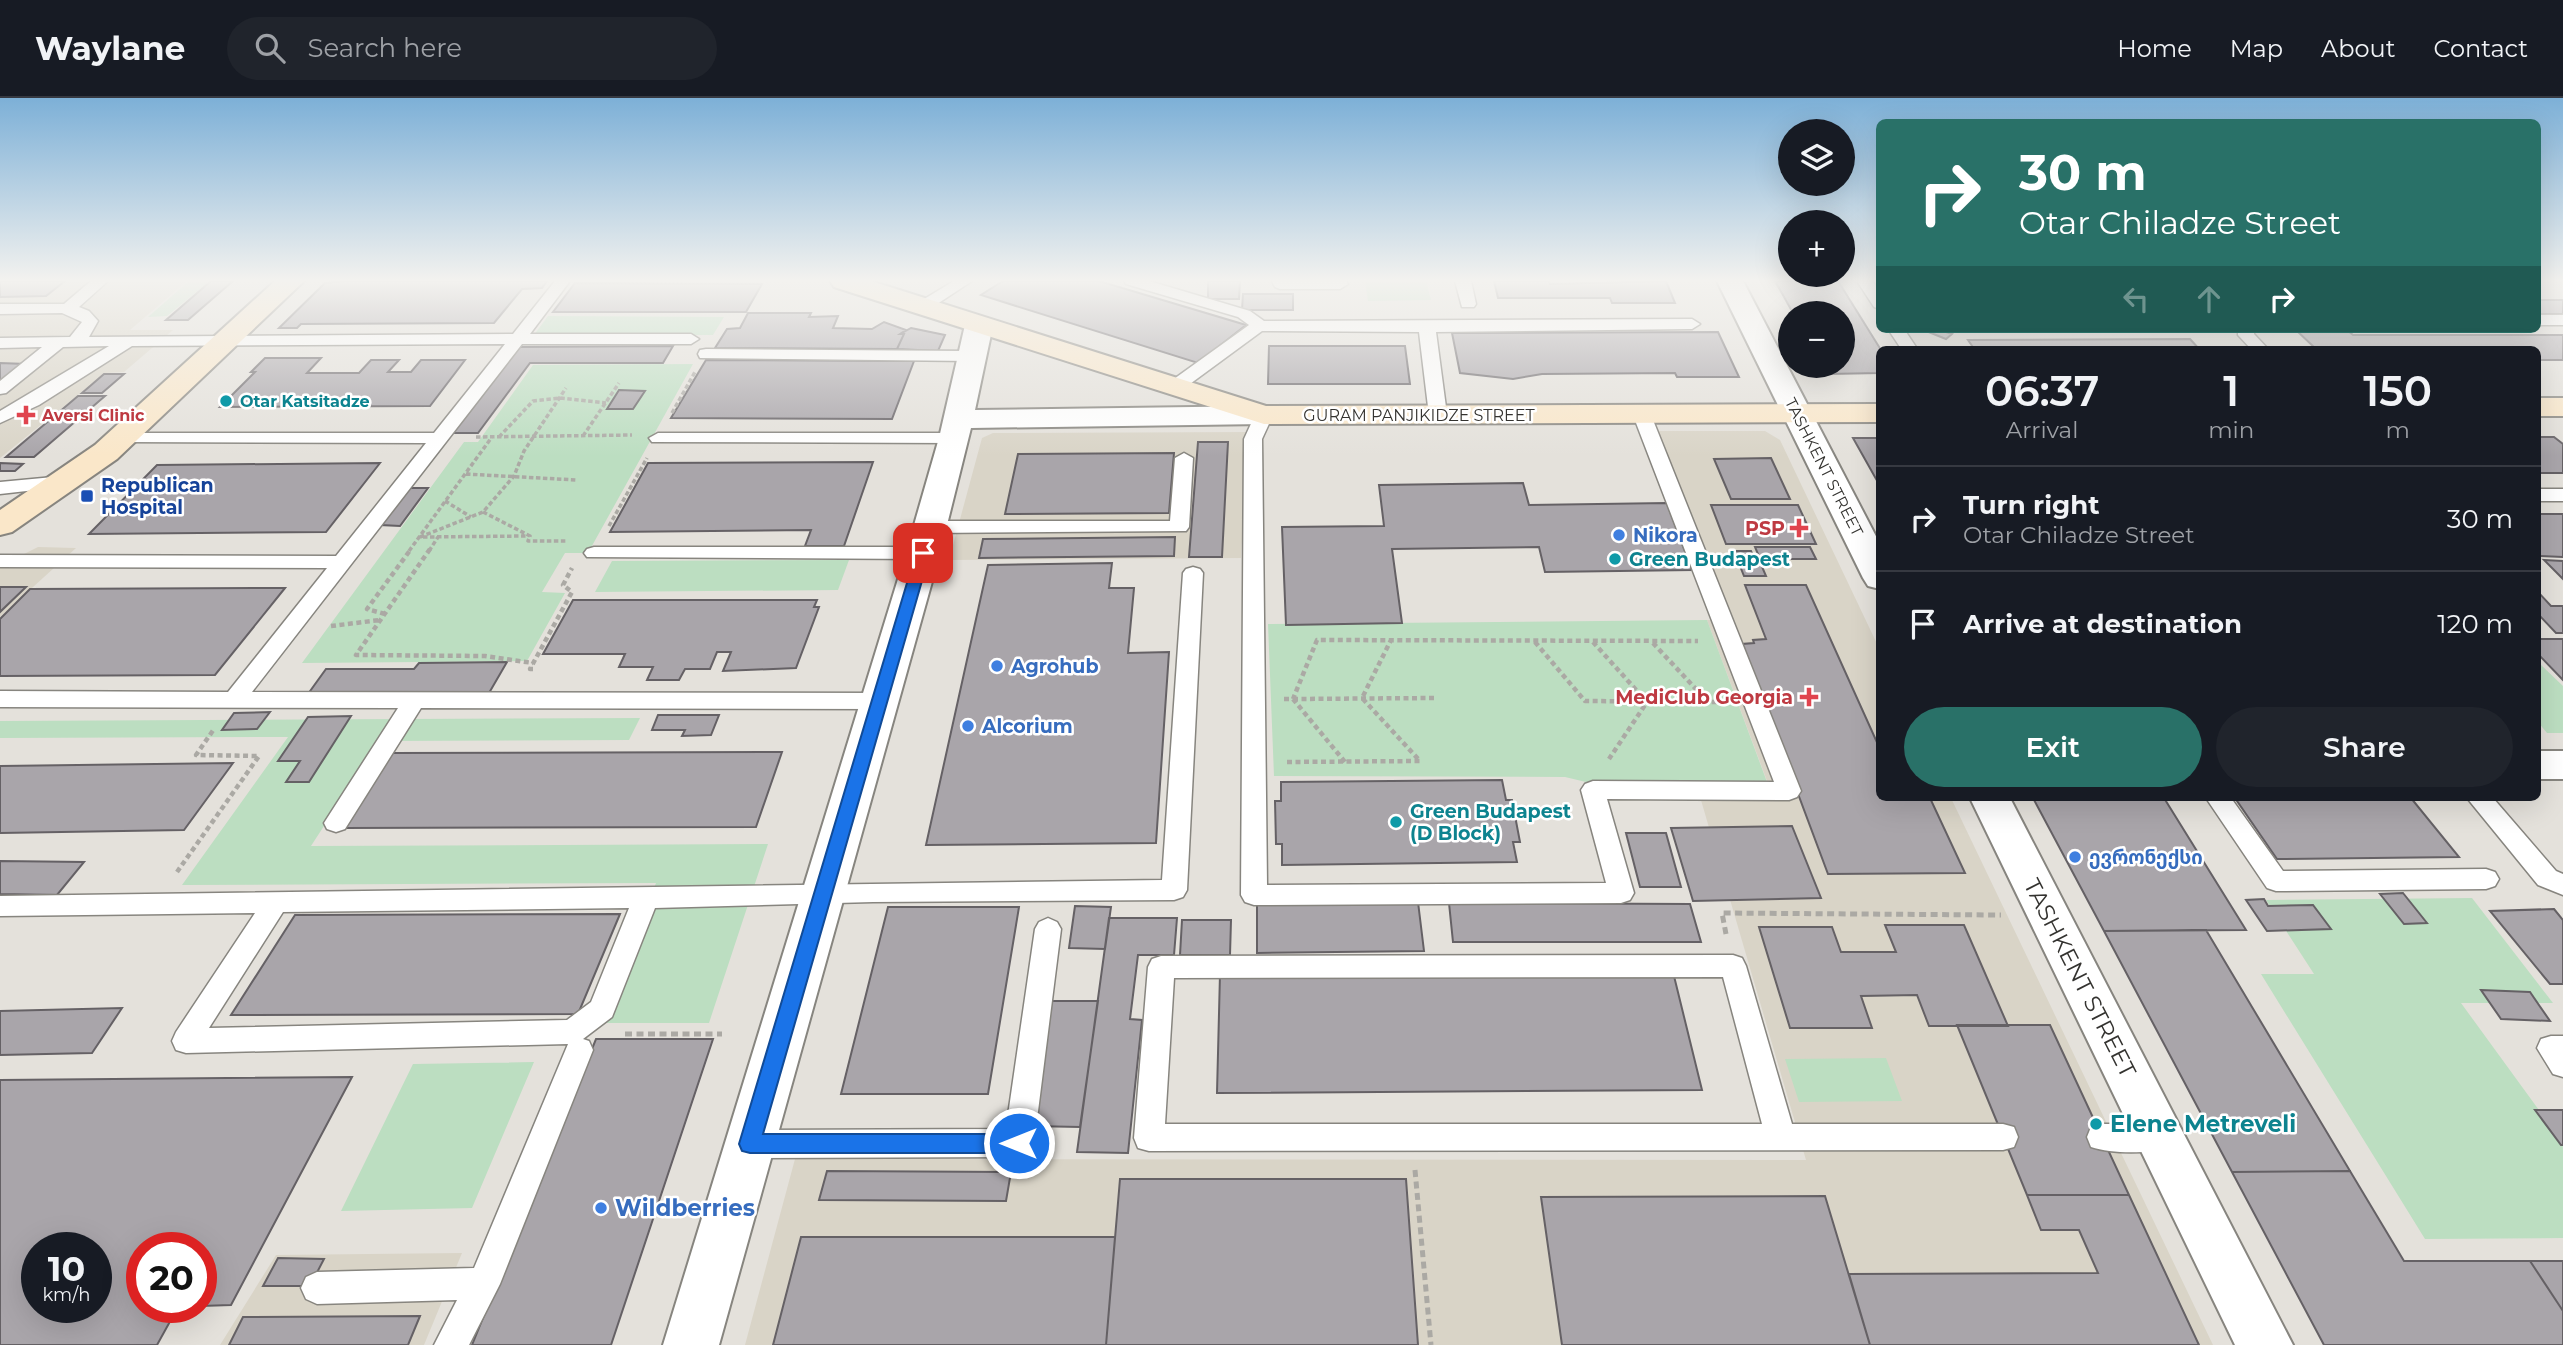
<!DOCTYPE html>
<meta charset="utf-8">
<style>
:root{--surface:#171b24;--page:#20242c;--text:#f1f3f6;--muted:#9ea1a6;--line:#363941;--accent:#297168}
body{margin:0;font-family:Montserrat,"Noto Sans Georgian",sans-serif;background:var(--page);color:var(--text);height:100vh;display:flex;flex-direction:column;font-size:26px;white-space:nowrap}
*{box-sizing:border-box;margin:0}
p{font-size:23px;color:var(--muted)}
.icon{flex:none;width:38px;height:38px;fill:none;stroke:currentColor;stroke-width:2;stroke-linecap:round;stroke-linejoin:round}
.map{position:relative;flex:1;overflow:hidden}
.panel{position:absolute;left:1876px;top:248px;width:665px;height:455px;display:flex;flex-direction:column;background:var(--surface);border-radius:10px;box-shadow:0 7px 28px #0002}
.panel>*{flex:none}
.banner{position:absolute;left:1876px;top:21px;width:665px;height:214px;border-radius:10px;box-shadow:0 7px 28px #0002;background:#297168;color:#fff;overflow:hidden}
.fabs{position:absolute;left:1778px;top:21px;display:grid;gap:14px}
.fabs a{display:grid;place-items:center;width:77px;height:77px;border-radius:50%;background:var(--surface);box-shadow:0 7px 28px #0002;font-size:35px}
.speed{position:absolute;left:21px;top:1134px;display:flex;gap:14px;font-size:35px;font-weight:700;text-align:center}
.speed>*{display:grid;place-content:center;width:91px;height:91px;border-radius:50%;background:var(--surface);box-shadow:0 7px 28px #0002;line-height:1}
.speed small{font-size:18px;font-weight:400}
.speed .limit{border:10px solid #d22;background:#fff;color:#111}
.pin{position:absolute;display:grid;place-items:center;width:60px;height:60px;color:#fff;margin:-30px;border-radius:14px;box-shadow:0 4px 10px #0006}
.me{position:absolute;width:77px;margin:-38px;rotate:270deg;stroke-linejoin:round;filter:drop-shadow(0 0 5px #0008)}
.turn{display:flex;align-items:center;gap:24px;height:147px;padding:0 28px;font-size:32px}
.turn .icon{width:91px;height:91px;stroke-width:2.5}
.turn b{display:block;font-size:49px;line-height:60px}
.lanes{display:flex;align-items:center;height:66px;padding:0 28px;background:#0003;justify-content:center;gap:35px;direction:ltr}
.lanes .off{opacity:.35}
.eta{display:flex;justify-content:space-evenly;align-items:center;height:119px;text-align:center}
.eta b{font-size:42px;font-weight:600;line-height:49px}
.action{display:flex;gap:14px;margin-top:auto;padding:14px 28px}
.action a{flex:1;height:80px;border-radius:42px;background:var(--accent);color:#fff;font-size:28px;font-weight:600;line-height:80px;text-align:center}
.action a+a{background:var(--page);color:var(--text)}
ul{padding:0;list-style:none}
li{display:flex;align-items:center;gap:21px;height:105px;padding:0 28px;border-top:2px solid var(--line)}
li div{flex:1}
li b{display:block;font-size:26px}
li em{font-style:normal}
header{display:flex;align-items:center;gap:42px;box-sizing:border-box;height:98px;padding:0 35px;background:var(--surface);border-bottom:2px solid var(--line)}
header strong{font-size:33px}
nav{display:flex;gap:38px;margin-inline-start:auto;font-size:24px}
.search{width:490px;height:63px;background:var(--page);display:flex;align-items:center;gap:18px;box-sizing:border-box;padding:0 24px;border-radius:38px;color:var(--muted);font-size:26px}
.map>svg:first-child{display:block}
</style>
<header>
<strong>Waylane</strong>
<div class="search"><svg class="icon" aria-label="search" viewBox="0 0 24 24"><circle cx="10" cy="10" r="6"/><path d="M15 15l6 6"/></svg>Search here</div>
<nav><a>Home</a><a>Map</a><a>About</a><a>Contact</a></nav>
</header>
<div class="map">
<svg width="2563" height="1247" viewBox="0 0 2563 1247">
<rect width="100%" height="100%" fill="#e4e1db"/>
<path fill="#d9d4c7" d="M0,183H187L130,232H173L124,274L105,275L0,360Z
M1647,333H1765L1780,342L1879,550L1880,700H1951L2213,1247H745L795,1061L1806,1062L1696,685L1767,683L1707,522H1715Z
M1248,334L1241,460L949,462L982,340L993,335Z
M38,449L76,450L0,519V468Z
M462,1155L424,1247H220L276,1157Z"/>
<path fill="#bcdec1" d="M189,183H210L167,218L148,219Z
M1365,183H1426L1431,202L1368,203Z
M548,218L724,219L713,237H534Z
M693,266L588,455H565L542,494L565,495L527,563L302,565L464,344H478L533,267Z
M849,462L838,492L595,494L612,463Z
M1707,522L1767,684H1586L1565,679L1274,678L1268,526Z
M2538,564L2563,588V635H2547L2538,624Z
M640,620L629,642L379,643L311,748L768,746L709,925H600L656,785L182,787L288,639L0,640V623Z
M2472,800L2553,905H2461L2563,1045V1140L2425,1141L2261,876H2314L2266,802Z
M1886,960L1902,1003L1799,1004L1785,961Z
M534,964L472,1110L341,1113L413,966Z"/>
<path fill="#a9a5aa" stroke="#656165" stroke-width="2" fill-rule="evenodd" d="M0,183H65L46,198L0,199Z
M211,183H233L188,222H166Z
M344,183H547L542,190L522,191L494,225L301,226L297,230H279L325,185Z
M1003,183H1099L1246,227L1198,265L981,197Z
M1208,183H1240L1239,201H1208Z
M1494,183H1549L1550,186L1666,183L1675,205H1612L1610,200H1498Z
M1775,183H1838L1881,252L1880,275L1827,276L1822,268H1843V215H1793Z
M575,185L762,186L746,214H553Z
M1243,196H1293V212H1242Z
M2538,202H2563V216H2538Z
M748,215H811L809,219L838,218L833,230L872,231L884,224L906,232L900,236H904L897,251L715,250L727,231L740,230Z
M911,230L945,237L938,253L897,251L904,236L902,235Z
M1929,231H1937L1952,236L1946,241L1926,233Z
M2296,232H2347L2353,237H2563V262H2538V252H2317Z
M1718,234L1739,279H1677L1675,275L1542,276L1513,281L1460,275L1452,235Z
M2190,241L2200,252H1975L1968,242Z
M673,248L663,265H530L478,335H449L515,249Z
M1269,248H1405L1410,286H1268Z
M265,260H321L307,275H359L371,262H399L388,274H411L421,262H465L430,308L220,309L255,274H251Z
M706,262L914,263L892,321L671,320Z
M0,265L25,266L0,285Z
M104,276H124L102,295H82Z
M619,292L645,293L633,311H607Z
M78,298H105L34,359H6Z
M2538,339H2554L2563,346V375H2538Z
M1853,340H1880V388Z
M1198,344H1228L1222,459H1189Z
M1174,355L1169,415L1005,416L1018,356Z
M1771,360L1790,401H1731L1714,361Z
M873,364L844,448H805L811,432L610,434L648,365Z
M0,365L23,366L15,373H0Z
M380,365L326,434L89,436L157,367Z
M1523,385L1529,407L1667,405L1692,472L1545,474L1539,449L1392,451L1402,525L1286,527L1282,429L1384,428L1379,387Z
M409,390H428L400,428L381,427Z
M1711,407H1798L1816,446H1726Z
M2538,416H2563V459L2538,458Z
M1175,439L1174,458L979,460L983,441Z
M1755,449H1810L1816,461H1760Z
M1734,453H1751L1756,464H1760L1766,478H1744Z
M2544,462L2563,463V481Z
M1112,465L1109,490H1134L1128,555L1169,554L1156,745L926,747L988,467Z
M1745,487H1806L1880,651V700H1930L1965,775L1828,776L1742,546L1754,545L1753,542L1766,541Z
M0,489H26L0,514Z
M285,490L215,577L0,578V521L30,491Z
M2538,494L2551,508H2563V535H2556L2538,516Z
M573,502H817L814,509H819L796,570L723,573L731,554H717L710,571H685L679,582H647L653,569H619L625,556H543Z
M2538,541H2563V582L2538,556Z
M507,564L489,595L308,596L326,571H414L419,565Z
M270,614L257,631L222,632L234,615Z
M658,617H719L711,637L682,638L685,632H652Z
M351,618L309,684H286L300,663H278L308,619Z
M782,654L756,729L344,730L392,655Z
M233,665L184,732L0,735V668Z
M1502,682L1506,702H1512L1520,744H1513L1517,764L1282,767V746H1276L1275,703H1281V684Z
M2033,700H2164L2246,832L2104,833Z
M2235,700H2411L2459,759L2277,761Z
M1792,728L1821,800L1693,803L1671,730Z
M1626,735H1666L1681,789H1640Z
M0,763L84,764L57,797L0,796Z
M2403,795L2427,825L2404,826L2380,796Z
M2264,801L2268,808L2313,807L2331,831L2267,833L2246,802Z
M1418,804L1424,853L1257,855V806Z
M1449,805L1690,806L1701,844H1453Z
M1075,808L1111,809L1105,851L1069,850Z
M888,809H1019L988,996H841Z
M2554,811L2563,822V886H2550L2490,813Z
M620,816L578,916L231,917L295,817Z
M1109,820H1177L1174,857H1138L1130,921L1142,922L1128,1055L1077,1054Z
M1182,822H1231L1230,857H1180Z
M1885,827H1964L2008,928H1929L1917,897L1861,898L1872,930H1790L1759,829H1832L1841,854H1896Z
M2206,832L2350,1073L2232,1074L2104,833Z
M1673,874L1702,992L1217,995L1220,876Z
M2481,892L2530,894L2550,923L2501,921Z
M1051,903H1098L1080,1029L1031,1028Z
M122,910L92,955L0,957V913Z
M1957,927H2050L2129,1097H2027Z
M596,941H713L611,1247H472Z
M352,979L231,1207L201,1208V1150H142V1209H178L157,1247H0V982ZM37,1150H96V1209H37Z
M2535,1012H2563V1047H2561Z
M827,1073L1011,1074L1006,1103L819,1102Z
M2350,1073L2404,1163H2530L2563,1213V1247H2324L2232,1074Z
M1120,1081H1406L1418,1247H1106Z
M2027,1097H2129L2199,1247H1870L1849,1176L2098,1175L2079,1132H2041Z
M1825,1098L1870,1247H1562L1541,1099Z
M801,1139H1115L1106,1247H773Z
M278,1160L324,1161L310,1188H263Z
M2530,1163H2563V1213Z
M420,1218L408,1247H229L243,1219Z"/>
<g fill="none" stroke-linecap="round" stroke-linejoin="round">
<defs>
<path id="lane" d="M91,183H108L79,209L89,213L98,223L89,239L513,236L555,183H570L530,236H691L699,241L691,246H522L252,594L881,595L889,598L892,603L889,608L881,611L421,610L345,731L336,734L327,731L324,725L398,610L0,609V593L228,594L327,470L0,469V457L336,458L426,345L123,344L114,339L117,335H434L505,246L132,248L39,307L0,325V313L109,248L63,249L6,295L0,296V283L42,249L0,250V240L70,239L82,224L62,215L0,216V206H64Z
M954,183H972L928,212H916L914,209L916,206Z
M1124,183H1149L1250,213L1264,223L1692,221L1700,226L1692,231L1436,234L1447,317L1438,322L1429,317L1419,234L1262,233L1179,294H1167L1164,290L1167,286L1249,227L1238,219L1126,186Z
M1272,183H1346L1348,186L1340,191H1280L1275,189Z
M1455,183H1471L1476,206L1474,209H1462Z
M1857,183H1872L1880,194V211L1874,209Z
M2538,217H2563V227H2538Z
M1888,231H1904L1918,252H1902Z
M2238,231H2254V236L2269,252H2252L2238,237Z
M706,251L972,253L980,258L972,263L700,260L698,256L700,252Z
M1264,312L1273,317L1262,341L1267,787L1606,785L1581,692L1585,686L1593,683L1774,684L1633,317L1642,312L1651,317L1801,693L1797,699L1789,702L1607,701L1634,795L1630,802L1621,805L1254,807L1245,804L1241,797L1244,341L1255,317Z
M658,335H954L963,340L954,345L652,344L649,340Z
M1184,355L1193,360L1189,429L1186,433L930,435L920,429L930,423H1170L1175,360Z
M64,378L71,380L73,384L71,388L0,396V384Z
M2538,391H2563V403H2538Z
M594,449H923L930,451L933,455L930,459L923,461L587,459L584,455L587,451Z
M1193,469L1200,471L1203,475L1187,792L1183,799L1174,802L873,804L655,810L612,919L583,941L589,943L593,952L500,1186L469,1247H434L457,1202L317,1206L306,1201L301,1190L306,1179L317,1174L474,1170L568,946L186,955L176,952L172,943L176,934L255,815L0,818V798L1162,782L1183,475L1186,471ZM629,810L591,904L567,922L209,930L283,814Z
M2206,700H2231L2283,773L2486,771L2495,774L2499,781L2495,788L2486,791L2276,793L2267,790Z
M2467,700H2493L2556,773L2563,776V797L2538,787Z
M1048,820L1057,824L1061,831L1034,1045L1030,1055L1019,1059L750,1060L739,1056L735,1046L739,1036L750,1032L1006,1031L1035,831L1039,824Z
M1733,857L1742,860L1746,868L1792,1026H2003L2014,1029L2018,1039L2014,1049L2003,1052L1149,1053L1138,1050L1134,1040L1148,869L1152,861L1161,858ZM1723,879L1762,1026H1165L1174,880Z
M2551,938H2563V979L2553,976L2537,950L2541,941Z
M2102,1026H2160L2171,1029L2175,1039L2171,1049C2150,1056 2112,1056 2091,1049L2087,1039L2091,1029Z"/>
<path id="street" d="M1717,183H1743L1880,446V491L1868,488L1863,480Z
M979,219L989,221L993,227L975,312L1264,308L1275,311L1279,317L1275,323L1264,326L971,330L940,455L719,1247H663L906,455L939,340L965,227L969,221Z
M2538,653H2563V681H2538Z
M1970,700H2010L2293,1247H2235Z"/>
<path id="secondary" d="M275,183H304L117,361L12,434L0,437V412L95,347Z
M830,183H871L1266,308L1880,306V324L1264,326L834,189Z
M2538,300H2563V318H2538Z"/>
</defs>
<use href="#lane" stroke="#87857f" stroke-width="3"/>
<use href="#street" stroke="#87857f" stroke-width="4"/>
<use href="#secondary" stroke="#87857f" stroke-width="4"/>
<path stroke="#aba9a4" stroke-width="3.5" stroke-dasharray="4.5 2.5" stroke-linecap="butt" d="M672,315L695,274
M583,338L619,285
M476,339L632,337
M499,339L533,303L560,300L606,305
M466,376L576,382
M445,403L471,419
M483,414L530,438L528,443H567
M609,428L647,360
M420,439L483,414L514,378L524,353L566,290
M423,439L526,438
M409,453L492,339
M429,453L438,439"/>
<path stroke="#aba9a4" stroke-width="4.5" stroke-dasharray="5 3.5" stroke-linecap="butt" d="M430,451L356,557L485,558L533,565
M385,516L367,511L411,451
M331,528L380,522
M1535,544L1585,603L1723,604
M1593,544L1647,604L1609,661
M1653,545L1708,604
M533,571H530L572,494L563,487L572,470
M1284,601H1293L1317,542L1698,543
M1293,601L1435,600
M1293,601L1345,664
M1287,664L1420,663L1362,600L1391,542
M177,774L259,658L196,657L214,631"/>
<path stroke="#aba9a4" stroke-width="5" stroke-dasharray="7 4.5" stroke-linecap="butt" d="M1726,836L1722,815L2001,817
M625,936H722
M1415,1072L1431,1247"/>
<use href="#lane" fill="#fff" fill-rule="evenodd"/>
<use href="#street" fill="#fff" fill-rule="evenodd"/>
<use href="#secondary" fill="#fae7c9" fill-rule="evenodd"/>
</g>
<linearGradient id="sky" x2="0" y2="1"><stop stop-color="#7db0d7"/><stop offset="0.51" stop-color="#f3f2ef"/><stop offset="1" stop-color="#f3f2ef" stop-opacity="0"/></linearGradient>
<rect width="2563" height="358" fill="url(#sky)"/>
<path fill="#1a73e8" stroke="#114b97" stroke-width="2" d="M923,451L930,455L763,1036H1019L1027,1039L1030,1045L1027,1052L1019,1055H750L742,1053L739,1046L916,455Z"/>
<g fill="#0f9aa8" stroke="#fff" stroke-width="2.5">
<circle cx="226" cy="303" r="7"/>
<circle cx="1615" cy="461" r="7"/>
<circle cx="1396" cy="724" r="7"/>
<circle cx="2096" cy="1026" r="7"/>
</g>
<g fill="#e0444e" stroke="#fff" stroke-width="2.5">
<path d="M22.5 306.5h7v7h7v7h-7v7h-7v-7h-7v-7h7z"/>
<path d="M1795.5 419.5h7v7h7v7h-7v7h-7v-7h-7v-7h7z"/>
<path d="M1805.5 588.5h7v7h7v7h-7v7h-7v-7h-7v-7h7z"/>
</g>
<rect fill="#1a4fb4" stroke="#fff" stroke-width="2.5" x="80" y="391" width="14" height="14" rx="3.5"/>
<g fill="#3f7fe0" stroke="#fff" stroke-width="2.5">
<circle cx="1619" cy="437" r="7"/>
<circle cx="997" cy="568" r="7"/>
<circle cx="968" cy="628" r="7"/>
<circle cx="2075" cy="759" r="7"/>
<circle cx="601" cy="1110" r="7"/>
</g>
<g text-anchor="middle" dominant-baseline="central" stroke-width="5" stroke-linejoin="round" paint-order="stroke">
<g font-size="16" font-weight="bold" fill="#0d838f" stroke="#fff" text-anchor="start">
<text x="240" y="303">Otar Katsitadze</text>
</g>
<g font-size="16" font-weight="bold" fill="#be3a42" stroke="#fff" text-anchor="start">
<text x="42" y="317">Aversi Clinic</text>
</g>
<g font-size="16" fill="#343330" stroke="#fff">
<text x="1419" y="317">GURAM PANJIKIDZE STREET</text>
<text transform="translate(1824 369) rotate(63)">TASHKENT STREET</text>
</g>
<g font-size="19" font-weight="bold" fill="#164399" stroke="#fff" text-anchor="start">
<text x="101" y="387">Republican<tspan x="101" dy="22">Hospital</tspan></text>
</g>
<g font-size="19" font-weight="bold" fill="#be3a42" stroke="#fff" text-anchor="end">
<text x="1785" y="430">PSP</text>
<text x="1793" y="599">MediClub Georgia</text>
</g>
<g font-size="19" font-weight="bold" fill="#366cbe" stroke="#fff" text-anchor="start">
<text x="1633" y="437">Nikora</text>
<text x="1011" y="568">Agrohub</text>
<text x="982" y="628">Alcorium</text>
<text x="2089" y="759">ევრონექსი</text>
</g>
<g font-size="19" font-weight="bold" fill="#0d838f" stroke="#fff" text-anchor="start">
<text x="1629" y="461">Green Budapest</text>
<text x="1410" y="713">Green Budapest<tspan x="1410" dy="22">(D Block)</tspan></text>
</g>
<g font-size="23" fill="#343330" stroke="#fff">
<text transform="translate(2080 880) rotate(63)">TASHKENT STREET</text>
</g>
<g font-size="23" font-weight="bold" fill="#0d838f" stroke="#fff" text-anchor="start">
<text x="2110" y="1026">Elene Metreveli</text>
</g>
<g font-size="23" font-weight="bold" fill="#366cbe" stroke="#fff" text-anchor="start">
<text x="615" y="1110">Wildberries</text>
</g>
</g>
</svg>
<div class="fabs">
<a><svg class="icon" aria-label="layers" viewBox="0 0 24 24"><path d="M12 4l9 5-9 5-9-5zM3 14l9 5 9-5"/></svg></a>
<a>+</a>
<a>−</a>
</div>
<div class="speed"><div>10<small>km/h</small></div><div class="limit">20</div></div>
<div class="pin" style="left:923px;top:455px;background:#d93025"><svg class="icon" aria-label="arrive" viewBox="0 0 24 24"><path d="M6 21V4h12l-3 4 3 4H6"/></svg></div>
<svg class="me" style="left:1019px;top:1045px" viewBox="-20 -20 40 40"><circle r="17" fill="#1a73e8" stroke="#fff" stroke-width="3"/><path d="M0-11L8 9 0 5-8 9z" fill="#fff"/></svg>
<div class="banner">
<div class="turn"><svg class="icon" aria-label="right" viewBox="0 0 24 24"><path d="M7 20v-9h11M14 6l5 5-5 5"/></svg><div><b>30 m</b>Otar Chiladze Street</div></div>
<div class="lanes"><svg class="icon off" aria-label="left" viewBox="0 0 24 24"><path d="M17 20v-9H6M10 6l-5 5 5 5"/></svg><svg class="icon off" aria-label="ahead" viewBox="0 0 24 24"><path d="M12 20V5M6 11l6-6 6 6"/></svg><svg class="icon" aria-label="right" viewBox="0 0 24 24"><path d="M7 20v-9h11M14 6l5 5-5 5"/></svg></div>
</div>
<section class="panel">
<div class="eta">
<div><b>06:37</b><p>Arrival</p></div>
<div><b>1</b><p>min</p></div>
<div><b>150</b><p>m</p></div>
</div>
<ul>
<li><svg class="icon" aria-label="right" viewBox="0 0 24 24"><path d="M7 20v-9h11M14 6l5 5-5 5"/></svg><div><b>Turn right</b><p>Otar Chiladze Street</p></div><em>30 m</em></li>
<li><svg class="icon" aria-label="arrive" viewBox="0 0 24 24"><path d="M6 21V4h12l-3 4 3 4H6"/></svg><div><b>Arrive at destination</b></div><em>120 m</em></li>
</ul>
<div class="action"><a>Exit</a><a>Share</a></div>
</section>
</div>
